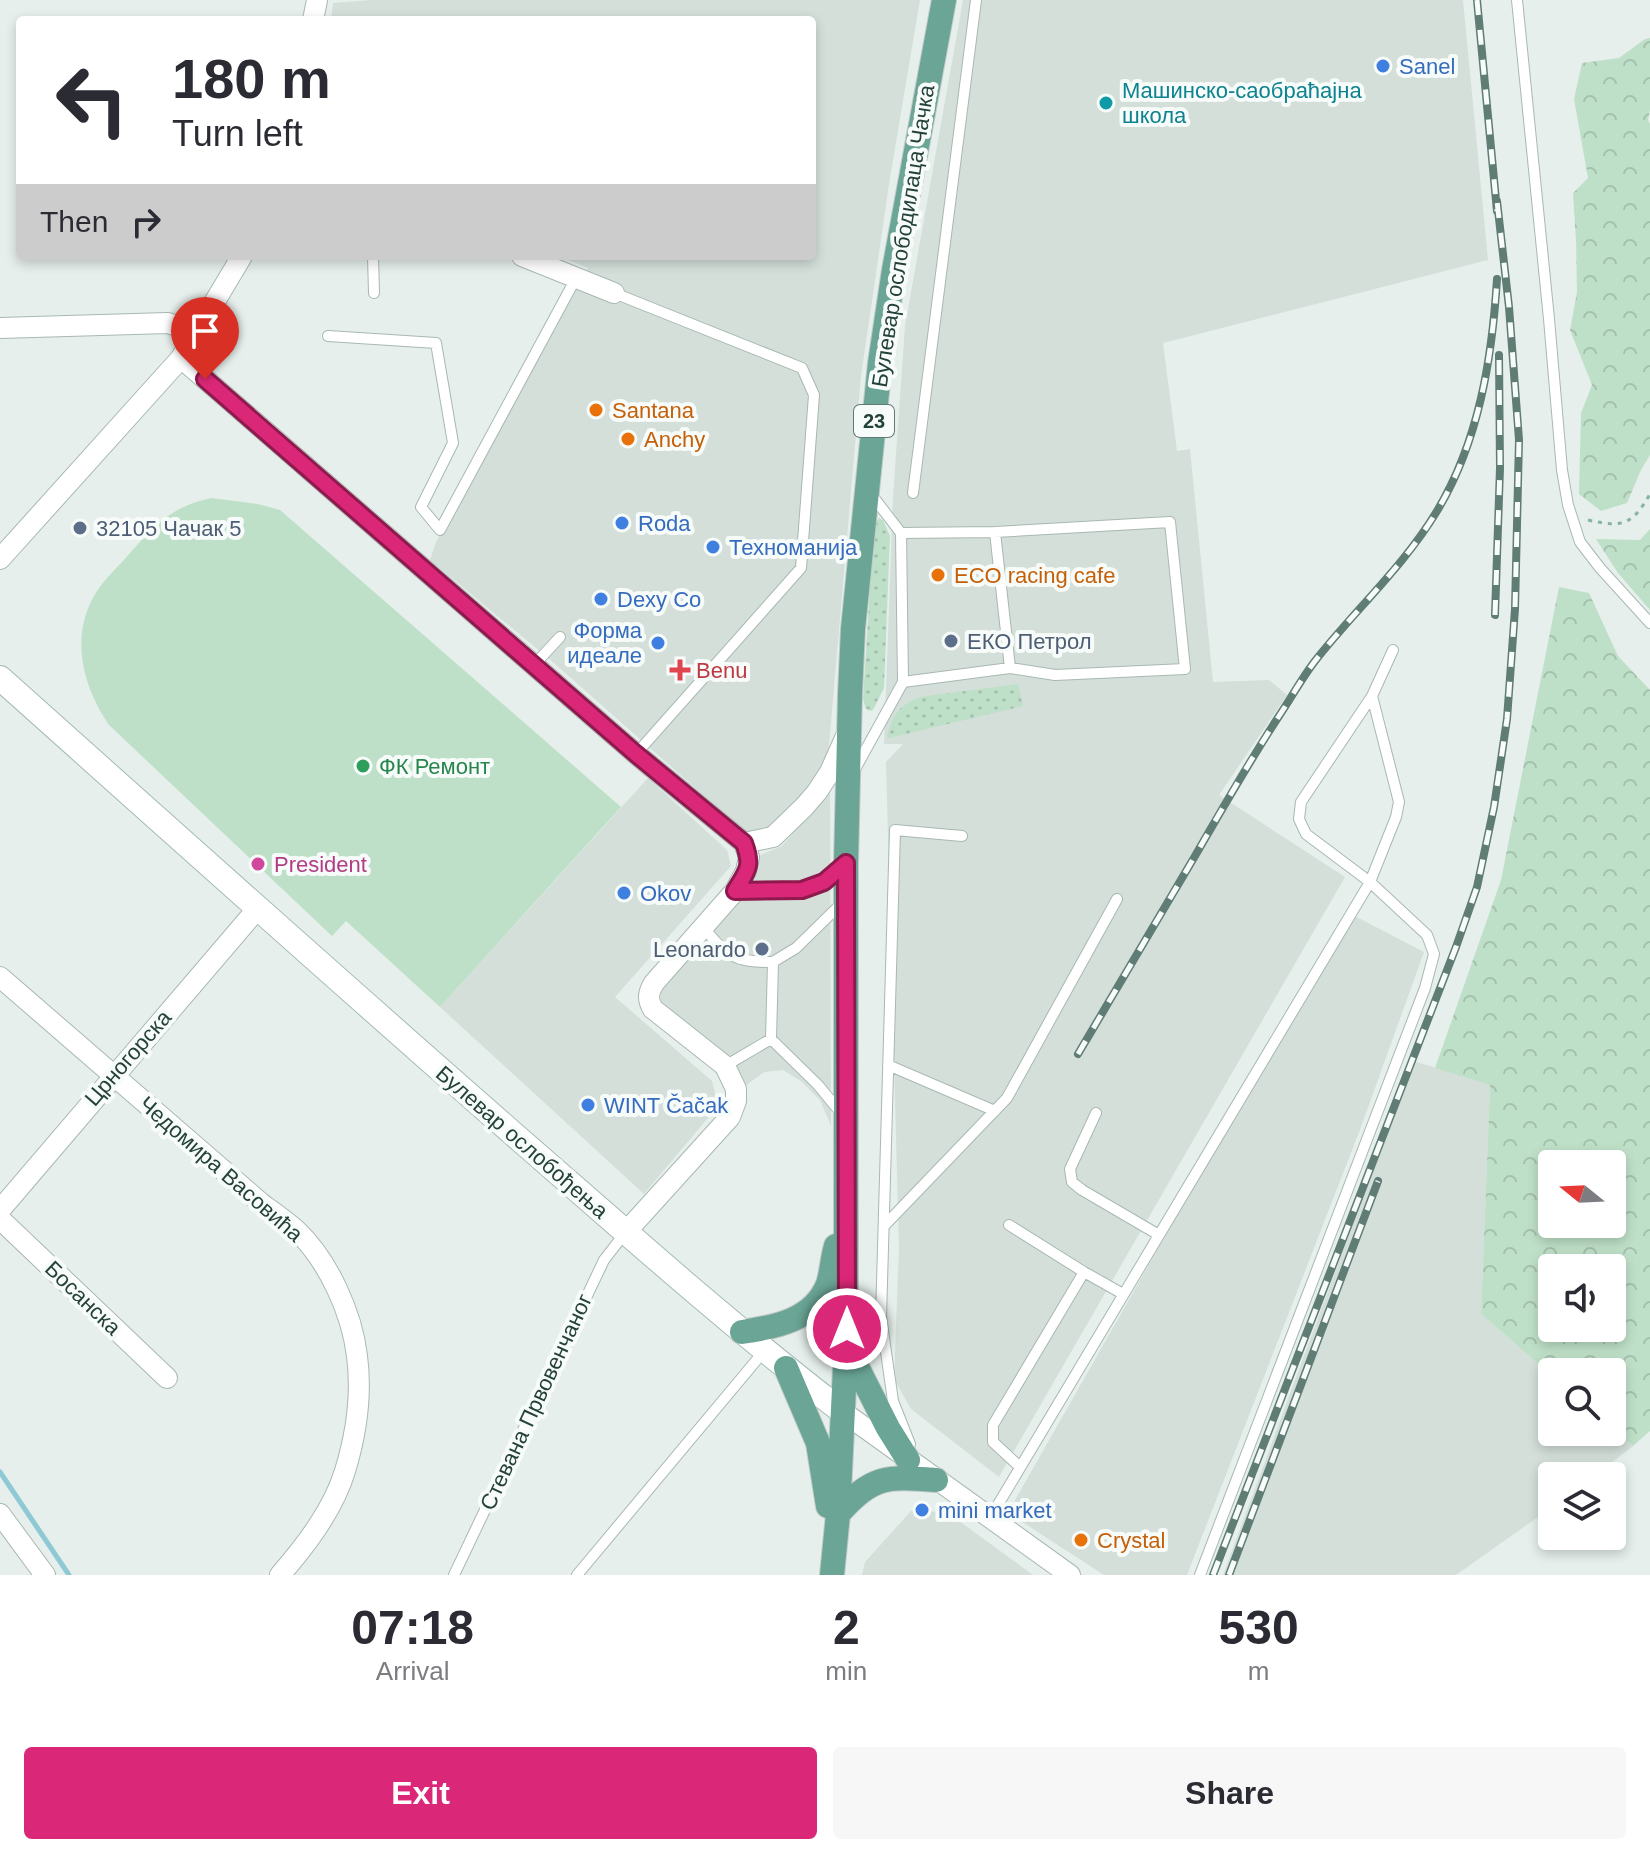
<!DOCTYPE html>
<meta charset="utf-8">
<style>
:root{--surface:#fff;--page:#f7f7f7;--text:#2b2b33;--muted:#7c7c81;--accent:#db2777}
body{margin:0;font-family:Arial,sans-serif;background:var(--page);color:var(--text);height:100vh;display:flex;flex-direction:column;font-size:30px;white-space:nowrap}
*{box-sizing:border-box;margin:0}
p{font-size:26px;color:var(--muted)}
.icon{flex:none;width:44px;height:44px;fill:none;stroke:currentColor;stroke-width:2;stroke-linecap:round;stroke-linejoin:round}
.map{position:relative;height:1575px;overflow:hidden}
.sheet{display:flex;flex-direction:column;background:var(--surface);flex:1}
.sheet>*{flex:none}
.top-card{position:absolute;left:16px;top:16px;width:800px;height:244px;border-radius:8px;box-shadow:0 4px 12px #0003;background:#fff;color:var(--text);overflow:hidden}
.needle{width:52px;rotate:288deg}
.tools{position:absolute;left:1538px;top:1150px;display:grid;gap:16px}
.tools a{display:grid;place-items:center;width:88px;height:88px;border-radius:8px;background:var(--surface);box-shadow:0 4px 12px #0003;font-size:40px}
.pin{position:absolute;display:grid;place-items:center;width:68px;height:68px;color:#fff;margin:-82px -34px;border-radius:50% 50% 50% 0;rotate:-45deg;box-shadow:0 0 8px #0007}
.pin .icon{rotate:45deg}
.me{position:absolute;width:88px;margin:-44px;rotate:0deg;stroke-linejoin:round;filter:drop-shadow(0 0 6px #0008)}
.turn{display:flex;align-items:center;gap:28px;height:168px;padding:0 24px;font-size:36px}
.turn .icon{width:104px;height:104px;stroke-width:2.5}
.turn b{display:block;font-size:56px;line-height:68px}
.then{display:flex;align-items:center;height:76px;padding:0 24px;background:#0003;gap:16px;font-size:30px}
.eta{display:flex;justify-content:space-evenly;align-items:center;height:136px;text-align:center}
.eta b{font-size:48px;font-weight:700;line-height:56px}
.button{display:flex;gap:16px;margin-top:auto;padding:16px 24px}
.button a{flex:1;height:92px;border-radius:8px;background:var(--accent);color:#fff;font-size:32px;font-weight:700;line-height:92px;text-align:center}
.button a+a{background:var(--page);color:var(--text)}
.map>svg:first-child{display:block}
</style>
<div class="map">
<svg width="1650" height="1575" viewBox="0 0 1650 1575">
<defs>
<pattern id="grass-dots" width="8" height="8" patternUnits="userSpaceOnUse" patternTransform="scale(2)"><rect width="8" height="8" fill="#bfe0c8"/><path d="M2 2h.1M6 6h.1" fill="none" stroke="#a4c1ad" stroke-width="1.8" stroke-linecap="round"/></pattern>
<pattern id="forest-crowns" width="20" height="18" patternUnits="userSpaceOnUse" patternTransform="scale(2)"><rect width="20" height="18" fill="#bfe0c8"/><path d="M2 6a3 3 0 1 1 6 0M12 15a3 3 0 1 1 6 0" fill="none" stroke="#a4c1ad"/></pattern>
</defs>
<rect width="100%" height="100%" fill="#e6efeb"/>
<path fill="#d4dfda" d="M372,0H920L890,178L861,376L828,757L807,789L779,823L763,833H746L554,663L430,560L436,542L588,268L559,256H812V20H331L333,3Z
M963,0H1463L1488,260L1163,343L1177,451L1190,449L1213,682L1269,680L1287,695L1219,795L1345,877L999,1477L911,1409L894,1379L899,1248L886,762L903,744H884L893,497L905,326Z
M648,778L727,850L731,866L615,997L712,1081L718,1106L644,1194L440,1007Z
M830,791L831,1126L820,1100L802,1082L783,1070L764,1072L744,1087L660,1006L661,987L758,856L782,846Z
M1349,913L1424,952L1361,1127L1187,1575H1104L1013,1516L1015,1500Z
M1413,1061L1490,1084L1481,1314L1552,1376V1432H1612V1428L1633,1446L1594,1476H1552V1507L1456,1575H1223Z
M911,1511L947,1512L1033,1575H862L865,1562Z"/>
<path fill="url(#grass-dots)" d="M879,518L883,520L890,536L884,688L874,708L872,711L866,709L863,699L874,524Z
M1018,684L1023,706L889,738L887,737C891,717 901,703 920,697Z"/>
<path fill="url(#forest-crowns)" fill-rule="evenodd" d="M1650,38V110L1648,120L1650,124V455L1641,470L1627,503L1601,511L1579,494L1581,413L1592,385L1570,330L1577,292L1576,240L1573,193L1588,178L1574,99L1582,63L1619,58L1645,39Z
M1650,529V610L1618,573L1596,539L1640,540Z
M1559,587L1589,593L1618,656L1650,690V1431L1633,1446L1612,1428V1372H1552V1376L1481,1314L1490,1085L1435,1068L1501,880ZM1552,1164H1612V1224H1552ZM1612,1268V1328H1552V1268Z"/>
<path fill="#bfe0c8" d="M211,498L258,504L280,510L621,807L440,1007L346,921L332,936L109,725C83,687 70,638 94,596C103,580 118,567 130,553C156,524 171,507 211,498Z"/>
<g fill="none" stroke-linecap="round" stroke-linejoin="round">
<path stroke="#8ec9d4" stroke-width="5" d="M0,1472L69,1575"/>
<defs>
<path id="service" d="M1517,0L1549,319L1562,470L1568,505L1580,542L1600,568L1650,623
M373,256L374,293
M614,293L802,368L814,395L801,568L636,754
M328,336L436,343L453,443L421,507L440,530L576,278
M913,493L976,0
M995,532L1010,668
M901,533L995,532L1170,522L1185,669L1055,675L1010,668L903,682
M534,665L560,637
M854,771L903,682L901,533L871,494
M735,891L802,890L824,882L842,867
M703,927C728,957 734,962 773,962L771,1039L725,1066
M773,962L796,948L843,902
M771,1039L818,1085L841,1113
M888,1065L995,1111
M1096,1113L1070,1169L1072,1182L1082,1190L1159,1235
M1009,1225L1084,1272
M884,1226L1007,1098L1117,899
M910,1444L893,1401L881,1317L895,830L962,836
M1020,1467L993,1442V1425L1084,1272L1123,1294
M990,1518L1370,882L1396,817L1399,802L1372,696
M454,1575L604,1260L625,1233
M577,1575L765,1350
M1200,1575L1425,988L1434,954L1427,935L1370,882L1306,834L1299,819L1301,802L1372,696L1393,650"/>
<path id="minor" d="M313,20L317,0
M522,256L614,293
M0,328L168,323L196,332
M181,358L636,754L744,843L749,857L746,871L735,891L654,983C648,993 647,999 653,1009L725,1066L736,1089V1101L730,1117L625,1233
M0,559L181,358L242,256
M744,843L773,837L804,807L817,792L830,772L846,736
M0,977L262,1204C273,1212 286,1221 296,1230C328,1260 352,1313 357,1356C362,1394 356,1435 345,1471C333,1510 306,1545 280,1575
M0,1210L258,908
M0,1219L167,1378
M843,1412L1070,1575
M0,1514L45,1575"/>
<path id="secondary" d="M0,678C177,836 354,995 533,1151C635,1240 736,1330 843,1412"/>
<path id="primary" d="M742,1332C776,1327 814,1320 828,1284C832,1272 832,1259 836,1246
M848,1349L888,1428L908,1460
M786,1368L818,1443L828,1506
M838,1514C873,1475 887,1476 936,1480
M832,1575L838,1514L846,1346V863L850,694L853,629L880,363L894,270L944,0"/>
</defs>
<use href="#service" stroke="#a8b8b2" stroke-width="12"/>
<use href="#minor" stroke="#a8b8b2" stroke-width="22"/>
<use href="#secondary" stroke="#a4bbb3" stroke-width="26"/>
<use href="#primary" stroke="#c2cac8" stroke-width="26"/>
<path stroke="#86b3a5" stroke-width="3" stroke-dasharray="4 6" stroke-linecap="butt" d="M1588,520C1623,528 1632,525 1650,494"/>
<use href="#service" stroke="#fff" stroke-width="10"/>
<use href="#minor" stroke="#fff" stroke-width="20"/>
<use href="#secondary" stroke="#fff" stroke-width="24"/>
<use href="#primary" stroke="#6aa596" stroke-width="24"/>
<defs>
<path id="rail" d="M1477,0L1497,211
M1495,615L1500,468L1499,355
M1078,1054C1117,988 1156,922 1195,856C1222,809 1249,762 1279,716C1291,698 1302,678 1315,661C1355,610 1404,566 1437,511C1479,441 1492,359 1497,279
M1213,1575L1456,947L1477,887L1494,807L1507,719L1515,609L1519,440L1509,307L1497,201
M1229,1575L1378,1181"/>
</defs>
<use href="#rail" stroke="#5f7d75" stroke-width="8"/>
<use href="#rail" stroke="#f7fbf9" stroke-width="5" stroke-dasharray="15" stroke-linecap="butt"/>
</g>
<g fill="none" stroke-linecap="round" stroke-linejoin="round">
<defs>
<path id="route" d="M205,379L636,754L744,843C753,867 747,871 735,891L802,890L824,882L846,863L847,1329"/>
</defs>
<use href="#route" stroke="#8e194d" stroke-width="20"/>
<use href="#route" stroke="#db2777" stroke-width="14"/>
</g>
<g fill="#3f7fe0" stroke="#f7fbf9" stroke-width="3">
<circle cx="1383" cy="66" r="8"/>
<circle cx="622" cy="523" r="8"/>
<circle cx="713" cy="547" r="8"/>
<circle cx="601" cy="599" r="8"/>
<circle cx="658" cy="643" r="8"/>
<circle cx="624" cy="893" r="8"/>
<circle cx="588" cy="1105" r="8"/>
<circle cx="922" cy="1510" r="8"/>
</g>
<circle fill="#0f9aa8" stroke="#f7fbf9" stroke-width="3" cx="1106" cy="103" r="8"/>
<g fill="#e8710a" stroke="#f7fbf9" stroke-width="3">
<circle cx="596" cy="410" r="8"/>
<circle cx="628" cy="439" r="8"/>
<circle cx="938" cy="575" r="8"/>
<circle cx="1081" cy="1540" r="8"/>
</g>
<g fill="#5c6f8a" stroke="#f7fbf9" stroke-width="3">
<circle cx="80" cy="528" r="8"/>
<circle cx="951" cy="641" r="8"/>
<circle cx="762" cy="949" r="8"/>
</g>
<path fill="#e0444e" stroke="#f7fbf9" stroke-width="3" d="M676 658h8v8h8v8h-8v8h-8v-8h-8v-8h8z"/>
<circle fill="#2e9e5b" stroke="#f7fbf9" stroke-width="3" cx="363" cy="766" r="8"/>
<circle fill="#d1479c" stroke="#f7fbf9" stroke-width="3" cx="258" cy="864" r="8"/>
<g text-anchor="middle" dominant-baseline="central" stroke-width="8" stroke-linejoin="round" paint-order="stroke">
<rect fill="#f7fbf9" stroke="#637a73" stroke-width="2" x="854" y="405" width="40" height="32" rx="6"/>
<g font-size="20" font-weight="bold" fill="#24423a">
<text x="874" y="421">23</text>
</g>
<g font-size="22" fill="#366cbe" stroke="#f7fbf9" text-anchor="start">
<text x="1399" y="66">Sanel</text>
<text x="638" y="523">Roda</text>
<text x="729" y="547">Техноманија</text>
<text x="617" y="599">Dexy Co</text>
<text x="642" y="630" text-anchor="end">Форма<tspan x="642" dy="25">идеале</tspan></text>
<text x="640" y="893">Okov</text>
<text x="604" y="1105">WINT Čačak</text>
<text x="938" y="1510">mini market</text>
</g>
<g font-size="22" fill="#0d838f" stroke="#f7fbf9" text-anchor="start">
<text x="1122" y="90">Машинско-саобраћајна<tspan x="1122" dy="25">школа</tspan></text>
</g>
<g font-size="22" fill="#24423a" stroke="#f7fbf9">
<text transform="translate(903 236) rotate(-81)">Булевар ослободилаца Чачка</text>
<text transform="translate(128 1058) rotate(-49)">Црногорска</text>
<text transform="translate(522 1142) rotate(41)">Булевар ослобођења</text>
<text transform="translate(221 1169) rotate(41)">Чедомира Васовића</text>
<text transform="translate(83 1298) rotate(44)">Босанска</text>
<text transform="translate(536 1402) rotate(-65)">Стевана Првовенчаног</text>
</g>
<g font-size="22" fill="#c56008" stroke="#f7fbf9" text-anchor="start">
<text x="612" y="410">Santana</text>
<text x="644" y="439">Anchy</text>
<text x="954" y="575">ECO racing cafe</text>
<text x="1097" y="1540">Crystal</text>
</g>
<g font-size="22" fill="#4e5e75" stroke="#f7fbf9" text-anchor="start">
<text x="96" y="528">32105 Чачак 5</text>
<text x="967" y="641">ЕКО Петрол</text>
<text x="746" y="949" text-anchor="end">Leonardo</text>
</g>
<g font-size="22" fill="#be3a42" stroke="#f7fbf9" text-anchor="start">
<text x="696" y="670">Benu</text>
</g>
<g font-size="22" fill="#27864d" stroke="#f7fbf9" text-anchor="start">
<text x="379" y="766">ФК Ремонт</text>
</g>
<g font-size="22" fill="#b23c85" stroke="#f7fbf9" text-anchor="start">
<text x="274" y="864">President</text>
</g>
</g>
</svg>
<div class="tools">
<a><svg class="needle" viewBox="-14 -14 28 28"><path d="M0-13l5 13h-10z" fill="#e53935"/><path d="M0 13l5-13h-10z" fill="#7c7c81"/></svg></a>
<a><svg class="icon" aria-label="sound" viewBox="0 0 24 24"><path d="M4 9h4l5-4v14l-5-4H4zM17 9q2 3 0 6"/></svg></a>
<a><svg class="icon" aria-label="search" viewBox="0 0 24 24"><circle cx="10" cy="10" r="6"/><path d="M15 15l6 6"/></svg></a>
<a><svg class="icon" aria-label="layers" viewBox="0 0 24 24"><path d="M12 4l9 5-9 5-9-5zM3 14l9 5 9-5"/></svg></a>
</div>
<div class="pin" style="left:205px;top:379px;background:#d93025"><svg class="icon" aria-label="arrive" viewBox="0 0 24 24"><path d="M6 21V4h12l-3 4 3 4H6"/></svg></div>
<svg class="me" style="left:847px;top:1329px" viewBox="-20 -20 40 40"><circle r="17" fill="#db2777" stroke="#fff" stroke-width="3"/><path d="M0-11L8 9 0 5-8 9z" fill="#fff"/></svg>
<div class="top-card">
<div class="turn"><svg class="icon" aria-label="left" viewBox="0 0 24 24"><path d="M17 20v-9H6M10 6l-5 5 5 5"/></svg><div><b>180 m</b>Turn left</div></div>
<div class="then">Then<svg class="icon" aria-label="right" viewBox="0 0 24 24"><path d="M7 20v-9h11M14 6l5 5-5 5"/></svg></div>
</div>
</div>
<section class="sheet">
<div class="eta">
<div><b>07:18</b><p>Arrival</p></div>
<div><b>2</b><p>min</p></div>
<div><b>530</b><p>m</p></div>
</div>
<div class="button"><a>Exit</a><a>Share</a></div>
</section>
